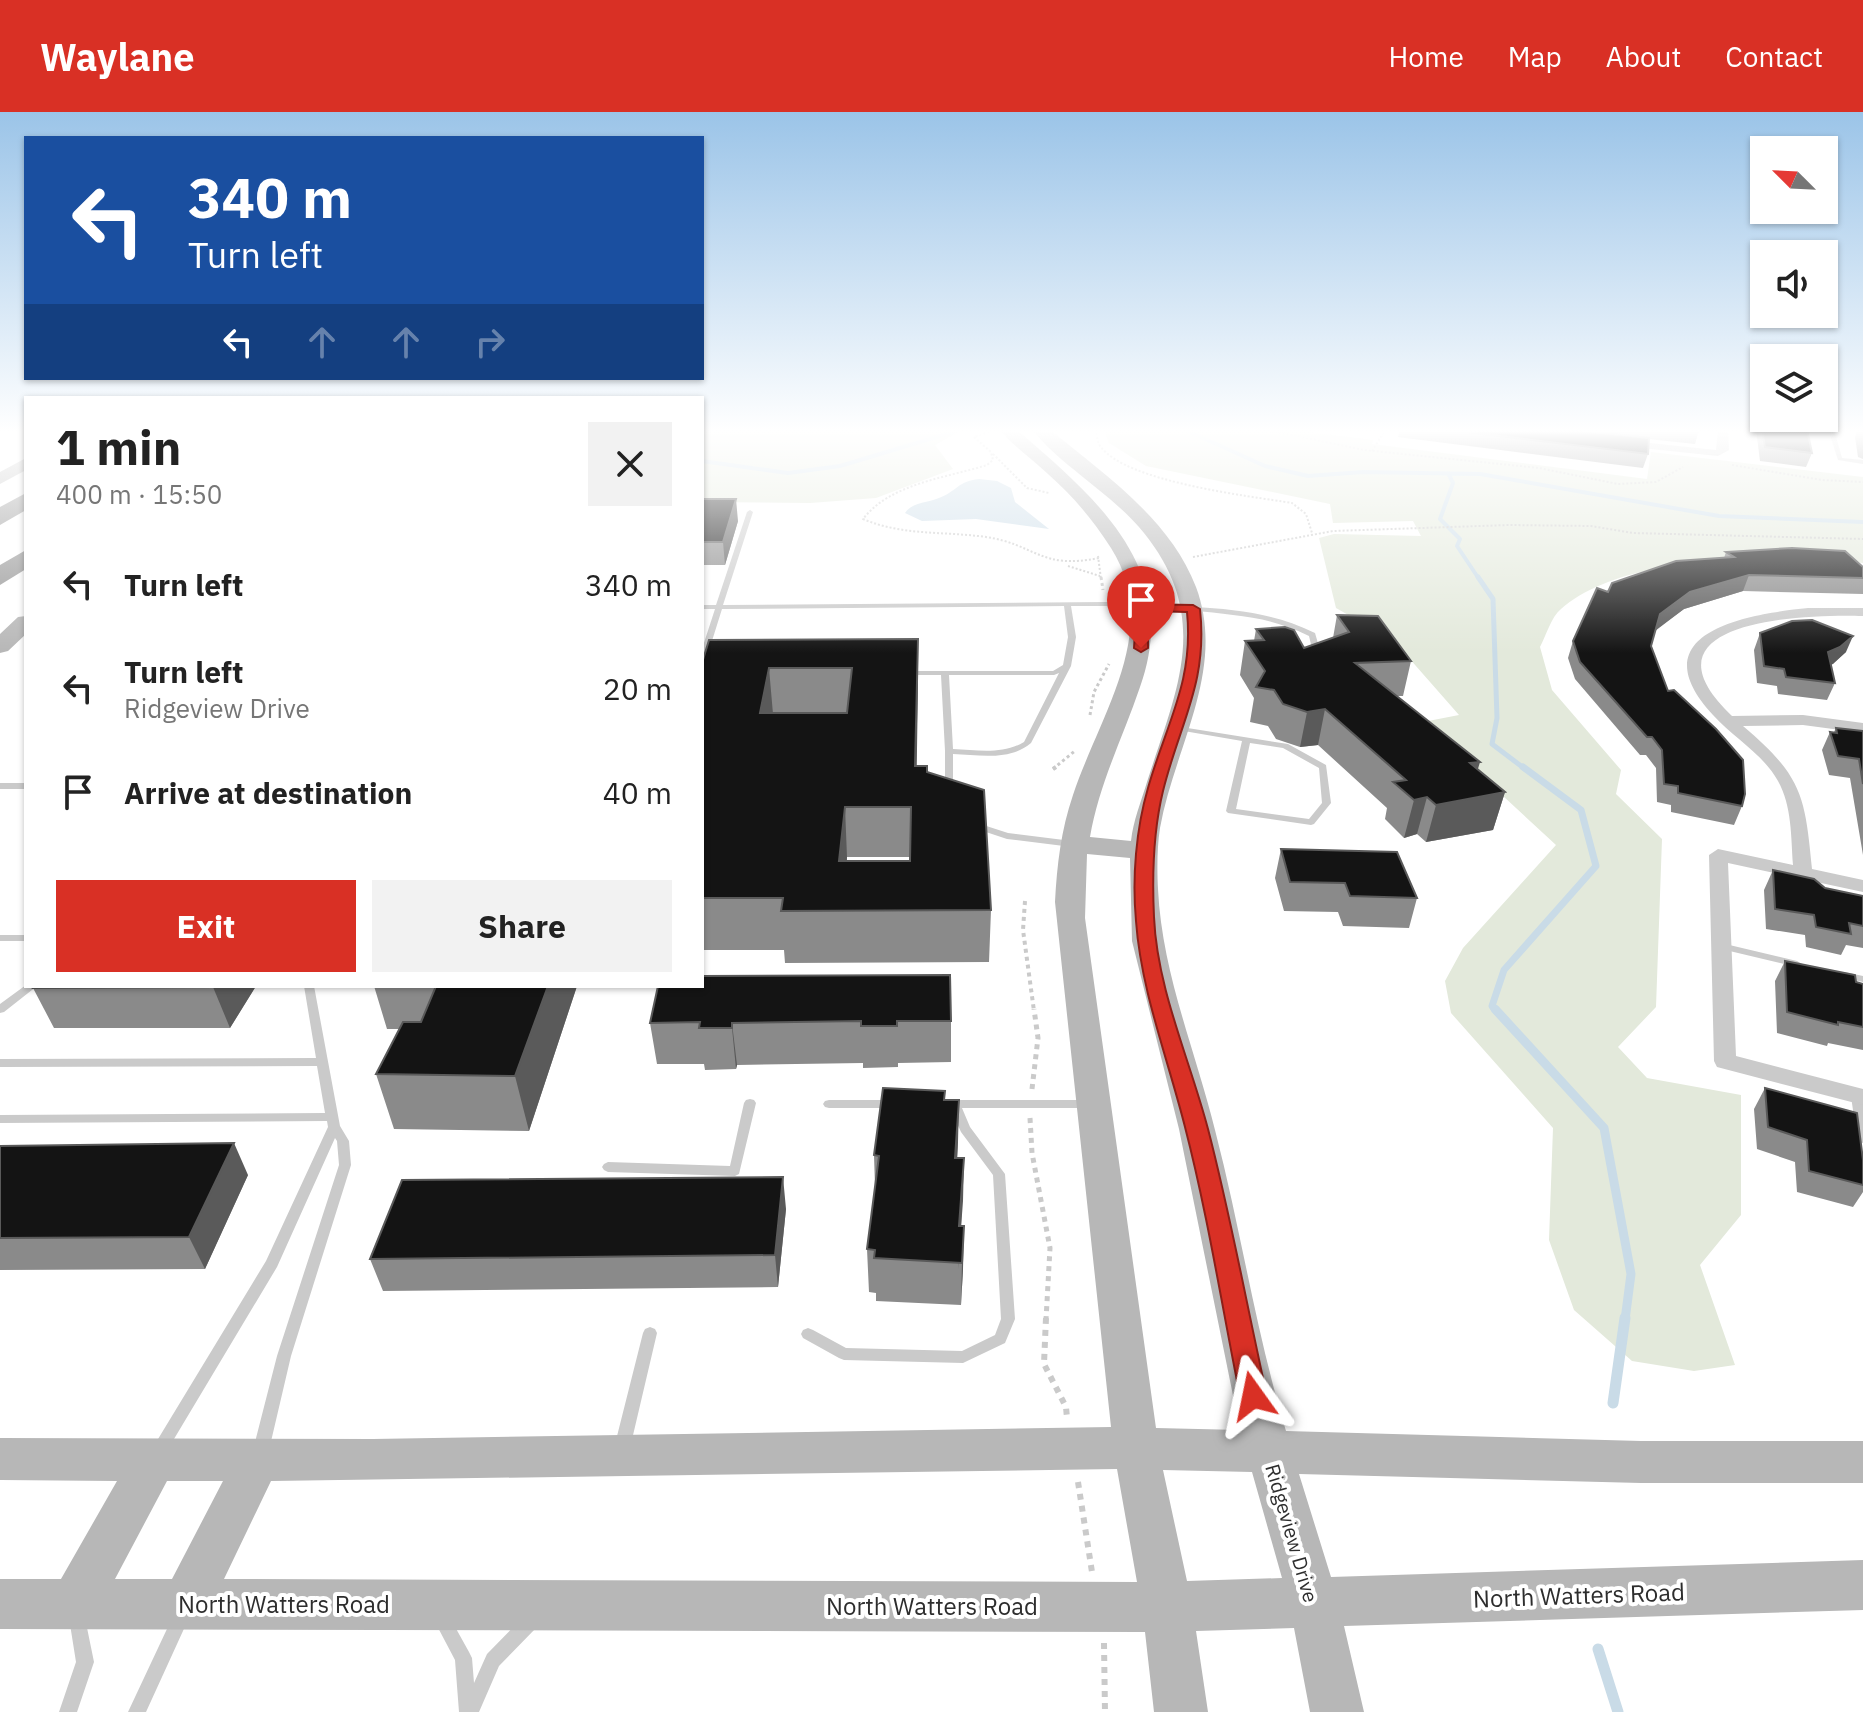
<!DOCTYPE html>
<meta charset="utf-8">
<style>
:root{--surface:#fff;--page:#f2f2f2;--text:#222;--muted:#767676;--accent:#d93025}
body{margin:0;font-family:"IBM Plex Sans",sans-serif;background:var(--page);color:var(--text);height:100vh;display:flex;flex-direction:column;font-size:30px;white-space:nowrap}
*{box-sizing:border-box;margin:0}
p{font-size:26px;color:var(--muted)}
.icon{flex:none;width:44px;height:44px;fill:none;stroke:currentColor;stroke-width:2;stroke-linecap:round;stroke-linejoin:round}
.map{position:relative;flex:1;overflow:hidden}
.details{position:absolute;left:24px;top:284px;width:680px;height:592px;display:flex;flex-direction:column;background:var(--surface);border-radius:0px;box-shadow:0 2px 6px #0004}
.details>*{flex:none}
.hud{position:absolute;left:24px;top:24px;width:680px;height:244px;border-radius:0px;box-shadow:0 2px 6px #0004;background:#1a4fa0;color:#fff;overflow:hidden}
.needle{width:52px;rotate:294deg}
.tools{position:absolute;left:1750px;top:24px;display:grid;gap:16px}
.tools a{display:grid;place-items:center;width:88px;height:88px;border-radius:0px;background:var(--surface);box-shadow:0 2px 6px #0004;font-size:40px}
.pin{position:absolute;display:grid;place-items:center;width:68px;height:68px;color:#fff;margin:-82px -34px;border-radius:50% 50% 50% 0;rotate:-45deg;box-shadow:0 0 8px #0007}
.pin .icon{rotate:45deg}
.me{position:absolute;width:88px;margin:-44px;rotate:348deg;stroke-linejoin:round;filter:drop-shadow(0 0 6px #0008)}
.turn{display:flex;align-items:center;gap:28px;height:168px;padding:0 32px;font-size:36px}
.turn .icon{width:104px;height:104px;stroke-width:2.5}
.turn b{display:block;font-size:56px;line-height:68px}
.lanes{display:flex;align-items:center;height:76px;padding:0 32px;background:#0003;justify-content:center;gap:40px;direction:ltr}
.lanes .off{opacity:.35}
.round{display:grid;place-items:center;flex:none;width:84px;height:84px;border-radius:0px;background:var(--page)}
.head{display:flex;align-items:center;justify-content:space-between;height:136px;padding:0 32px}
h1{font-size:48px;font-weight:700;line-height:60px}
.cta{display:flex;gap:16px;margin-top:auto;padding:16px 32px}
.cta a{flex:1;height:92px;border-radius:0px;background:var(--accent);color:#fff;font-size:32px;font-weight:700;line-height:92px;text-align:center}
.cta a+a{background:var(--page);color:var(--text)}
ul{padding:0;list-style:none}
li{display:flex;align-items:center;gap:24px;height:104px;padding:0 32px}
li div{flex:1}
li b{display:block;font-size:30px}
li em{font-style:normal}
header{display:flex;align-items:center;gap:48px;box-sizing:border-box;height:112px;padding:0 40px;background:var(--accent);color:#fff}
header strong{font-size:38px}
nav{display:flex;gap:44px;margin-inline-start:auto;font-size:28px}
.map>svg:first-child{display:block}
</style>
<header>
<strong>Waylane</strong>
<nav><a>Home</a><a>Map</a><a>About</a><a>Contact</a></nav>
</header>
<div class="map">
<svg width="1863" height="1600" viewBox="0 0 1863 1600">
<rect width="100%" height="100%" fill="#fff"/>
<path fill="#e3e9db" d="M702,317H958L960,319L935,333L953,357L876,386L810,391L702,390Z
M1103,317H1287L1373,328L1372,332L1647,367L1651,340L1863,365V451C1782,441 1624,441 1561,497C1551,505 1546,524 1540,535L1552,578L1621,658L1616,682L1662,727L1656,895L1618,935L1647,966L1741,983V1103L1700,1153L1735,1253L1694,1259L1632,1249L1574,1198L1549,1128L1553,1016L1451,901L1445,869L1463,836L1556,733L1423,610L1459,603L1394,529L1336,496L1319,426L1334,422L1421,424L1413,409L1333,411L1330,392L1146,354L1109,331Z"/>
<path fill="#c9dbe7" d="M979,367L997,369L1011,376L1015,390L1049,417L976,407L922,409L905,401C912,390 927,391 939,386C956,380 958,369 979,367Z"/>
<g fill="none" stroke-linecap="round" stroke-linejoin="round">
<path stroke="#c9dbe7" stroke-width="4" d="M1183,317L1265,354L1308,364L1363,360L1480,362L1719,404L1863,410
M702,349L788,361L840,354L963,317
M1449,363L1453,371L1440,407L1460,427L1457,434L1479,467"/>
<path stroke="#c9dbe7" stroke-width="5" d="M1478,465L1493,487L1497,606L1492,632L1525,657"/>
<path stroke="#c9dbe7" stroke-width="7" d="M1496,899L1492,894L1504,858L1596,754L1581,698L1523,655"/>
<path stroke="#c9dbe7" stroke-width="9" d="M1495,897L1604,1016L1631,1162L1625,1208"/>
<path stroke="#c9dbe7" stroke-width="11" d="M1613,1291L1625,1206
M1598,1537L1618,1600"/>
<path stroke="#cacaca" stroke-width="2" stroke-dasharray="2 2" stroke-linecap="butt" d="M793,317H875
M1096,317C1097,323 1097,331 1101,335C1127,370 1249,384 1292,391L1306,402L1312,421
M1263,317L1364,338L1539,356L1618,372L1656,370L1683,355
M989,320L974,325L991,340L993,348L987,353C946,366 891,371 863,407C903,424 943,419 986,425C1035,432 1040,458 1099,446
M1372,339L1386,317
M993,342L1027,376L1049,381
M1732,353L1822,368L1863,370
M1098,444L1101,467
M1193,445L1333,419L1509,413L1591,414L1633,421L1863,427
M1068,454L1100,464"/>
<path stroke="#cacaca" stroke-width="3" stroke-dasharray="3 3" stroke-linecap="butt" d="M1101,465L1103,478
M1090,603L1094,580L1109,552
M1053,657L1076,638"/>
<path stroke="#cacaca" stroke-width="4" stroke-dasharray="4 4" stroke-linecap="butt" d="M1053,657L1056,655
M1025,789L1023,818L1034,899"/>
<path stroke="#cacaca" stroke-width="5" stroke-dasharray="5 5" stroke-linecap="butt" d="M1032,977L1038,926L1034,897
M1030,1006L1032,1041L1050,1136L1046,1208"/>
<path stroke="#cacaca" stroke-width="6" stroke-dasharray="6 6" stroke-linecap="butt" d="M1046,1206L1044,1252L1066,1295L1067,1306
M1078,1370L1092,1460
M1104,1531L1105,1600"/>
<path fill="#cacaca" fill-rule="evenodd" d="M1828,317H1834L1842,346L1863,348V352L1838,348Z
M750,398L753,400L723,493L1106,490L1141,493L1145,495L1141,497L1106,494H1071L1076,525L1071,554L1031,631C1010,649 979,643 953,642V677L949,680L945,677V639L941,563H904L900,561L904,559H1053L1063,553L1068,525L1064,494L722,497L706,548L702,550V537L715,497H702V493H716L747,400ZM1059,561L1024,630C1002,643 977,638 953,637L949,563H1054Z
M1193,495C1236,497 1276,502 1315,521L1322,545L1318,547L1314,545L1309,524C1267,503 1235,504 1191,498V496Z
M1175,614L1288,632L1326,653L1331,691L1314,712L1311,713L1228,701L1226,699L1242,629L1178,618L1174,616ZM1250,631L1283,636L1319,656L1322,691L1309,707L1236,697Z
M0,671H26V677H0Z
M974,710L1008,721L1072,729L1077,732L1072,735L1007,727L971,715L969,713Z
M0,823H26V829H0Z
M1721,831L1797,849L1802,852L1797,855L1717,836L1716,834L1717,832Z
M1844,860L1863,864V870L1840,865L1839,863Z
M26,873L37,874L4,900L0,901V892Z
M304,874H314L340,1014L349,1029L351,1053L291,1244L269,1338L266,1343L261,1345L256,1343L253,1338L277,1244L339,1053L337,1029L335,1026L277,1155L165,1342L160,1344L155,1342L152,1337L155,1332L266,1149L328,1015L327,1009L0,1011V1003L325,1001L317,954L0,955V947L316,946Z
M1857,980L1861,981L1863,985V1031L1859,1030L1857,1027L1851,984L1853,981Z
M750,987L754,988L756,991L739,1062L735,1064L608,1060L604,1058L602,1055L604,1052L608,1050L730,1054L744,991L746,988Z
M829,988H895L899,989L901,992L899,995L895,996H829L825,995L823,992L825,989Z
M951,988H1087L1091,989L1093,992L1091,995L1087,996H962L970,1015L1005,1062L1015,1207L1005,1231L963,1251L844,1248L839,1246L803,1226L801,1222L803,1218L808,1216L813,1218L846,1236L962,1239L995,1223L1001,1207L993,1063L961,1020L950,996L945,992L947,989Z
M650,1215L655,1217L657,1221L630,1336L627,1341L622,1343L617,1341L614,1336L643,1221L645,1217Z
M77,1498L83,1500L85,1506L94,1550L77,1600H59L76,1550L69,1506L71,1500Z
M180,1500L186,1502L188,1508L146,1600H128L174,1502Z
M443,1502L449,1504L469,1540L472,1546L474,1571L487,1542L524,1504L530,1502L536,1504L538,1510L536,1516L499,1554L479,1600H459L455,1548L435,1510L437,1504Z"/>
<path fill="#cacaca" fill-rule="evenodd" d="M1718,317H1728L1729,338L1718,344L1622,334L1617,331L1622,328L1716,338Z
M1808,496H1863V504C1805,502 1631,508 1732,604L1803,603L1863,611V621L1803,613L1743,614C1802,664 1805,683 1812,757L1863,768V780L1728,751L1736,944L1863,977V993L1717,955L1714,949L1709,743L1718,737L1793,753C1791,725 1792,694 1778,669C1763,642 1734,626 1713,603C1637,521 1746,502 1808,496Z"/>
<path fill="#b7b7b7" fill-rule="evenodd" d="M999,317H1016C1097,387 1182,457 1140,575C1123,625 1099,672 1090,725L1131,729C1133,709 1141,690 1147,670C1176,579 1213,507 1144,421C1113,382 1059,353 1032,317H1049C1104,362 1170,407 1196,475C1227,558 1174,636 1160,716C1157,735 1157,758 1158,777C1162,861 1195,937 1215,1018C1241,1118 1256,1221 1286,1319L1641,1329H1863V1371H1641L1299,1362L1331,1465L1863,1448V1498L1344,1514L1364,1600H1310L1294,1516L1196,1519L1208,1600H1154L1145,1520L0,1517V1467H61L117,1369L0,1368V1326L373,1327L1111,1315L1055,790C1057,753 1061,718 1073,683C1099,604 1163,518 1111,436C1093,408 1073,384 1048,362C1032,347 1013,334 999,317ZM1087,742L1130,746L1132,829L1179,1017L1240,1318L1156,1316L1085,806ZM1117,1357L1137,1470L224,1467L271,1369ZM1163,1358L1252,1360L1282,1466L1187,1469ZM167,1369H223L172,1467H115Z
M26,346V358L0,372V360Z
M26,504V522L8,539L0,541V522L18,505Z"/>
<path fill="#949494" fill-rule="evenodd" d="M26,381V398L0,413V395Z
M26,438V457L0,473V453Z"/>
</g>
<path fill="#8a8a8a" fill-rule="evenodd" d="M1400,317H1699V318L1695,332L1649,327L1648,342L1643,356L1398,325Z
M1756,317H1807L1812,341L1806,355L1760,349Z
M1856,317H1863V347L1858,345L1855,325L1857,320Z
M702,387L738,409L725,453H702Z
M1726,440L1863,455V482L1743,479L1684,497L1655,518L1651,534L1668,579L1742,694L1734,713L1671,700V693L1657,690L1656,656L1646,643H1640L1575,567L1568,546L1573,529L1608,480L1724,446Z
M1337,503L1411,549L1403,584H1397L1477,658L1505,680L1493,718L1426,730L1417,722L1404,726L1385,707L1387,696L1318,633L1300,635L1276,627L1268,614L1250,610L1254,586L1240,563L1245,529H1254L1256,517L1304,536L1333,526Z
M1760,521L1846,540L1831,553L1835,571L1827,588L1778,582L1777,574L1757,571L1754,538Z
M918,527L916,654L927,660L991,798L989,850L785,851L784,838H702V551ZM847,745H910V749H847Z
M1836,616L1863,619V743L1850,666L1829,663L1822,638L1830,620H1834Z
M1281,737L1417,786L1409,816L1343,814L1338,800L1284,799L1275,766Z
M1773,758L1825,776L1863,784V836L1846,833L1841,843L1806,835L1805,823L1766,817L1764,778Z
M1785,849L1863,872V938L1828,931L1827,934L1777,921L1775,869Z
M256,874L230,916H54L33,876Z
M374,874H577L529,1019L394,1017L376,962L399,917H387Z
M951,909V950L898,951V955L863,956V951L737,953L736,957L705,958L704,952H657L650,911Z
M1765,976L1863,1048V1080L1853,1095L1797,1080L1795,1050L1757,1037L1754,997Z
M945,988L958,1030L957,1046H964L961,1114L963,1157L961,1193L876,1189V1181L869,1180L867,1137L875,1074L874,1043Z
M0,1034L248,1063L205,1157L0,1158Z
M786,1097L778,1175L383,1179L370,1147Z"/>
<path fill="#5a5a5a" d="M736,387L738,409L725,453L723,430Z
M1749,463L1743,479L1684,497L1655,519L1660,502L1690,480Z
M1853,524L1846,540L1833,552L1820,557L1828,540Z
M918,527V572L916,703L915,654Z
M769,556L773,602L760,601Z
M1325,597L1318,633L1300,635L1307,600Z
M1480,650L1469,687L1505,680L1493,718L1426,730L1436,693L1470,651Z
M1427,685L1417,722L1404,726L1414,688Z
M845,695L847,745L842,800L839,749Z
M214,874H256L230,916L213,875Z
M548,874H577L529,1019L515,964Z
M732,911L737,953L736,957L732,916Z
M959,988L958,1030L955,1088V1046Z
M234,1031L248,1063L205,1157L189,1125Z
M964,1046L963,1089L958,1157L959,1114Z
M783,1065L786,1097L778,1175L775,1143Z
M964,1114L963,1157L961,1193L962,1151Z"/>
<path fill="#141414" stroke="#5a5a5a" stroke-width="2" fill-rule="evenodd" d="M1442,317H1570L1649,326L1648,342Z
M1762,317H1807L1812,341L1765,335Z
M702,387H736L723,430H702Z
M1792,436L1845,439L1863,455V466L1749,463L1690,480L1660,502L1651,534L1668,579L1674,578L1716,617L1743,648L1745,682L1742,694L1678,681V674L1664,672L1662,638L1652,625H1647L1580,550L1573,529L1597,476L1608,480L1612,471L1676,449L1734,445L1726,440Z
M1337,503L1378,504L1411,549L1355,551L1480,650L1470,651L1505,680L1436,693L1427,685L1414,688L1393,670L1406,668L1325,597L1307,600L1283,592L1274,578L1256,575L1265,559L1245,529L1264,528L1256,517L1285,515L1294,518L1304,536L1349,520Z
M1812,508L1853,524L1840,535L1828,540L1835,571L1786,565L1784,557L1764,554L1760,521L1792,509Z
M918,527L915,654H927V660L984,678L991,798L781,799L783,786H702V551L709,528ZM769,556H852L847,601H760ZM845,695H911L910,749H839Z
M1836,616L1863,619V672L1859,647L1838,644L1830,620L1837,621Z
M1281,737L1397,740L1417,786L1350,784L1345,771L1290,770Z
M1773,758L1814,767L1825,776L1863,784V814L1849,811L1851,822L1816,815L1814,803L1775,797Z
M1785,849L1855,863L1856,870L1863,872V915L1838,910V913L1787,900Z
M950,863L951,909H897V914H861V909L732,911V916H699L700,910L650,911L658,874H702V864Z
M34,874H214L213,875L33,876Z
M436,874H548L515,964L376,962L403,910H421Z
M883,976L945,979L944,988H959L955,1046H964L959,1114H964L962,1151L874,1146L875,1138L867,1137L879,1044L874,1043Z
M1765,976L1857,1001L1863,1048V1073L1809,1059L1807,1028L1768,1015Z
M234,1031L189,1125L0,1126V1034Z
M783,1065L775,1143L370,1147L402,1068Z"/>
<linearGradient id="sky" x2="0" y2="1"><stop stop-color="#9bc4e8"/><stop offset="0.59" stop-color="#fff"/><stop offset="1" stop-color="#fff" stop-opacity="0"/></linearGradient>
<rect width="1863" height="541" fill="url(#sky)"/>
<path fill="#d93025" stroke="#8d1f18" stroke-width="2" d="M1137,492L1193,493L1200,497C1208,571 1180,610 1163,679C1153,720 1152,763 1154,805C1157,877 1190,948 1208,1017C1231,1105 1247,1195 1267,1284L1263,1292L1253,1296L1244,1292L1240,1284C1222,1195 1208,1104 1185,1015C1168,947 1141,879 1136,809C1132,766 1136,717 1148,676C1166,612 1194,570 1187,500L1148,499V536L1141,540L1134,536Z"/>
<g text-anchor="middle" dominant-baseline="central" stroke-width="8" stroke-linejoin="round" paint-order="stroke">
<g font-size="20" fill="#2d2d2d" stroke="#fff">
<text transform="translate(1292 1421) rotate(74)">Ridgeview Drive</text>
</g>
<g font-size="24" fill="#2d2d2d" stroke="#fff">
<text transform="translate(1579 1483) rotate(-2)">North Watters Road</text>
<text x="284" y="1492">North Watters Road</text>
<text x="932" y="1494">North Watters Road</text>
</g>
</g>
</svg>
<div class="tools">
<a><svg class="needle" viewBox="-14 -14 28 28"><path d="M0-13l5 13h-10z" fill="#e53935"/><path d="M0 13l5-13h-10z" fill="#767676"/></svg></a>
<a><svg class="icon" aria-label="sound" viewBox="0 0 24 24"><path d="M4 9h4l5-4v14l-5-4H4zM17 9q2 3 0 6"/></svg></a>
<a><svg class="icon" aria-label="layers" viewBox="0 0 24 24"><path d="M12 4l9 5-9 5-9-5zM3 14l9 5 9-5"/></svg></a>
</div>
<div class="pin" style="left:1141px;top:536px;background:#d93025"><svg class="icon" aria-label="arrive" viewBox="0 0 24 24"><path d="M6 21V4h12l-3 4 3 4H6"/></svg></div>
<svg class="me" style="left:1253px;top:1284px" viewBox="-20 -20 40 40"><path d="M0-17L14 15 0 8-14 15z" fill="#d93025" stroke="#fff" stroke-width="4"/></svg>
<div class="hud">
<div class="turn"><svg class="icon" aria-label="left" viewBox="0 0 24 24"><path d="M17 20v-9H6M10 6l-5 5 5 5"/></svg><div><b>340 m</b>Turn left</div></div>
<div class="lanes"><svg class="icon" aria-label="left" viewBox="0 0 24 24"><path d="M17 20v-9H6M10 6l-5 5 5 5"/></svg><svg class="icon off" aria-label="ahead" viewBox="0 0 24 24"><path d="M12 20V5M6 11l6-6 6 6"/></svg><svg class="icon off" aria-label="ahead" viewBox="0 0 24 24"><path d="M12 20V5M6 11l6-6 6 6"/></svg><svg class="icon off" aria-label="right" viewBox="0 0 24 24"><path d="M7 20v-9h11M14 6l5 5-5 5"/></svg></div>
</div>
<section class="details">
<div class="head"><div><h1>1 min</h1><p>400 m · 15:50</p></div><a class="round"><svg class="icon" aria-label="close" viewBox="0 0 24 24"><path d="M6 6l12 12M18 6L6 18"/></svg></a></div>
<ul>
<li><svg class="icon" aria-label="left" viewBox="0 0 24 24"><path d="M17 20v-9H6M10 6l-5 5 5 5"/></svg><div><b>Turn left</b></div><em>340 m</em></li>
<li><svg class="icon" aria-label="left" viewBox="0 0 24 24"><path d="M17 20v-9H6M10 6l-5 5 5 5"/></svg><div><b>Turn left</b><p>Ridgeview Drive</p></div><em>20 m</em></li>
<li><svg class="icon" aria-label="arrive" viewBox="0 0 24 24"><path d="M6 21V4h12l-3 4 3 4H6"/></svg><div><b>Arrive at destination</b></div><em>40 m</em></li>
</ul>
<div class="cta"><a>Exit</a><a>Share</a></div>
</section>
</div>
